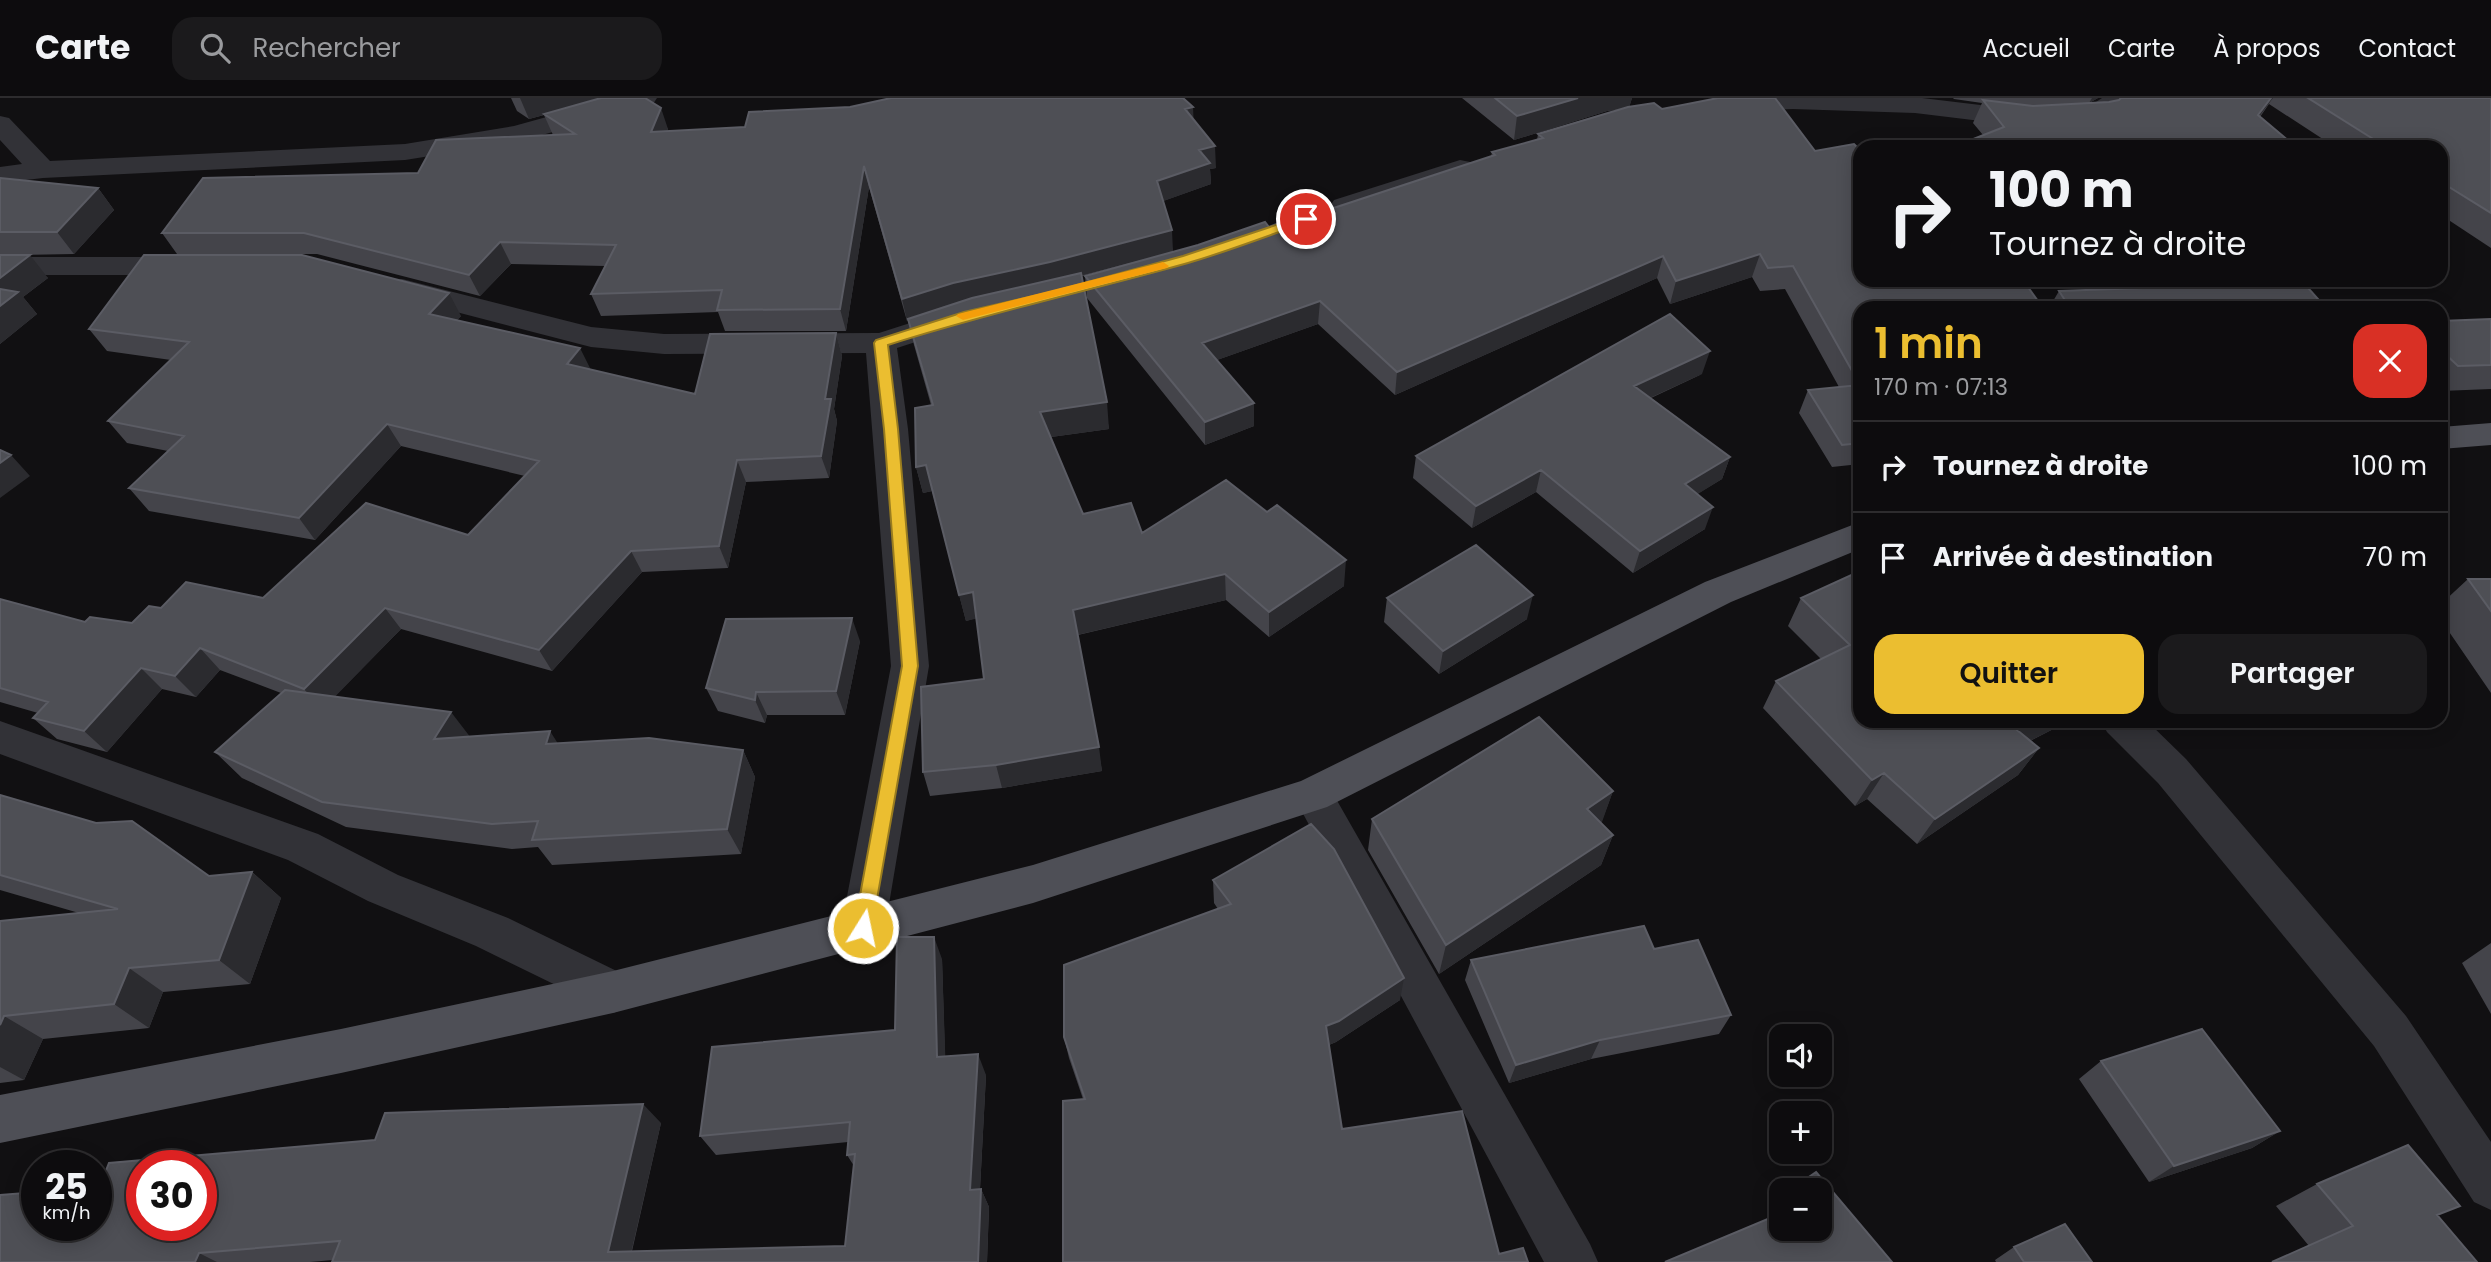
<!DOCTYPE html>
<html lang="fr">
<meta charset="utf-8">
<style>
:root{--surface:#0d0c0e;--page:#1b1a1c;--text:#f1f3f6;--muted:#9a9b9e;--line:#2d2c2e;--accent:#ebbe30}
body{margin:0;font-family:Poppins,sans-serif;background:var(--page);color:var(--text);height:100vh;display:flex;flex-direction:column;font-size:26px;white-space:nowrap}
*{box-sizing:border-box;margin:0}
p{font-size:23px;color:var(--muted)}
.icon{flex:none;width:38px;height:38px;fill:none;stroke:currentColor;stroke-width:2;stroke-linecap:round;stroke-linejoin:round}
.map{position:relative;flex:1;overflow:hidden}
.drawer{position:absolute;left:1853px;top:203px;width:595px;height:427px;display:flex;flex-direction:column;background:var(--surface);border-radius:21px;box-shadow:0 4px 18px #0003,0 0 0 2px var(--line)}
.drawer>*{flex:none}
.banner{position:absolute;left:1853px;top:42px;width:595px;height:147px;border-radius:21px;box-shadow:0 4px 18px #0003,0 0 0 2px var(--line);background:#0d0c0e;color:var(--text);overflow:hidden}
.tools{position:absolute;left:1769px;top:926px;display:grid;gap:14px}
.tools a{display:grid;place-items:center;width:63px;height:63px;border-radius:14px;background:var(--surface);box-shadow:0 4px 18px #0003,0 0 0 2px var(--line);font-size:35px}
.speed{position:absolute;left:21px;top:1052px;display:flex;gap:14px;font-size:35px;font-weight:700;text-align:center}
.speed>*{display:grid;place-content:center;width:91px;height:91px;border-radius:50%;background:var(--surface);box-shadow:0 4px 18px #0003,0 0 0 2px var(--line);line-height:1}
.speed small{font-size:18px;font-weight:400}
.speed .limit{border:10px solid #d22;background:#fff;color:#111}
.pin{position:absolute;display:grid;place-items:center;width:60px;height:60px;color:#fff;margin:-30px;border:4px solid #fff;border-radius:50%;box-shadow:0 2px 7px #0007}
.me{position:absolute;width:77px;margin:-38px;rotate:10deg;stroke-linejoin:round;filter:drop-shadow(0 0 5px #0008)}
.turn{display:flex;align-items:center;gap:24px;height:147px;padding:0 21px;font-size:32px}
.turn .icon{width:91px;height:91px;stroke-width:2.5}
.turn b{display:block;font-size:49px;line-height:60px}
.round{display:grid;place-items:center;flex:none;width:74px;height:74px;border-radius:21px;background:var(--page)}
.headline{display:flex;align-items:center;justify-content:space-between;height:119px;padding:0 21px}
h1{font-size:42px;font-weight:600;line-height:52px;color:var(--accent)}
.cta{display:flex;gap:14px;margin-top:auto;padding:14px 21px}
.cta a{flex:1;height:80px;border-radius:21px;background:var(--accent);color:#111;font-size:28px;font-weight:600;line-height:80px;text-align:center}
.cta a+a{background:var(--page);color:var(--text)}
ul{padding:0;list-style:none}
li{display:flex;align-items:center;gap:21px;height:91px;padding:0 21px;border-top:2px solid var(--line)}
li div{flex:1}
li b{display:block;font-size:26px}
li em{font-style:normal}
header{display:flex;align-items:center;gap:42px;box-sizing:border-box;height:98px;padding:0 35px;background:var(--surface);border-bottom:2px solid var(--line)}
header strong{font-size:33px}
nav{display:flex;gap:38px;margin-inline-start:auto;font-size:24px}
.search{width:490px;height:63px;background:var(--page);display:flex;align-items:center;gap:18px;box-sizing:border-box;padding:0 24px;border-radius:21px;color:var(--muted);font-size:26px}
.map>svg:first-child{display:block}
</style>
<header>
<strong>Carte</strong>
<div class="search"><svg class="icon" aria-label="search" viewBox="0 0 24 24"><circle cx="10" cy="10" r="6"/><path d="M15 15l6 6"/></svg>Rechercher</div>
<nav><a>Accueil</a><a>Carte</a><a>À propos</a><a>Contact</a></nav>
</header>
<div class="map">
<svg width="2491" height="1164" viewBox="0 0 2491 1164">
<rect width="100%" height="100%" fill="#111012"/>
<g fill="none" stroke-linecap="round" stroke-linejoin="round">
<path fill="#323237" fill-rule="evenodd" d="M615,0H657L653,6L517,44L405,62L43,80L0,85V69L22,66L0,42V18L9,20L50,63L405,46L514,28Z
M1715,0H1922L2022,12L2090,8L2102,0H2132L2106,22L2022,28L1915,15L1793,11L1725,13L1716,11L1712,5Z
M1460,62L1470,64L1474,70L1470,76L1344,116L1334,114L1330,108L1334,102Z
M0,159H187L197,162L202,168L197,174L187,177H0Z
M402,181L591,229L664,236L879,235L960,209L971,212L975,219L971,226L897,250L908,331L929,568L885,830L879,844L863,850L847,844L841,830L891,568L866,255L664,256L591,249L391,197L387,190L391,183Z
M0,623L318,736L398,777L508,820L629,879L636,894L629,909L613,915L476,848L368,803L288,762L0,656Z
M2101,623H2147L2186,661L2406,918L2491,1044V1112L2474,1104L2374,948L2158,685L2107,634Z
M1313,680L1327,685L1590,1146L1598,1164H1544L1293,697L1299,685Z"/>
<path fill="#4e4f56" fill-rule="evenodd" d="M2491,325V347L2441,351V329Z
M1860,424V451L1731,504L1327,709L1033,805L613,915L341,975L0,1045V997L341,931L613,873L1033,767L1301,683L1705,484Z"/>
</g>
<path fill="#44444a" d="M511,0H645L668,31L667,33L1194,22L1216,70L1210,71L1211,86L1163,103L1173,154L1082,178L1109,331L1051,339L1083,416L1142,435L1344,488L1269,539L1226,502L1078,537L1102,673L1002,690L930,698L923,674L984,581L976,520L966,523L932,393L923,395L916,369L931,307L914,247L908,223H907L869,89L846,233H725L718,214L601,218L591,196L605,168L511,166L480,198L317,156H177L162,135L418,75L553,37L544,17L529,21L517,13Z
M1462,0H1632L1629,9L1860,210V366L1832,369L1799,315L1808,292L1839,289L1785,191L1760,193L1752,179L1670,206L1657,180L1395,297L1318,226L1217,262L1254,328L1205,347L1087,200L1085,178L1297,122L1491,59L1492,54L1537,42L1538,36L1623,11L1607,13L1514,42Z
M1953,0H2098L2089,5L2109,4L2119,2L2121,0H2491V150L2441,117V49H2335L2269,6L2260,19L1983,37L1973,25L1982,5L1954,1Z
M0,80L98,90L114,112L74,156L19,157L48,180L23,199L37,216L0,246Z
M2150,182H2301L2326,210H2049L2059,193L2159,189Z
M461,218L457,222L591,272L695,296L836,235L842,258L834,311L837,323L829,380L746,384L728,470L642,474L552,573L401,531L335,598L470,639L557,645L743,652L755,679L741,756L552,767L538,749L512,751L346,729L242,680L215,654L281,595L220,572L196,599L162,591L107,654L57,641L33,620L38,615L0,604V501L85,524L132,525L161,510L263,500L468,437L525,378L401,348L315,442L149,413L129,390L168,353L127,345L108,323L171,262L107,253L89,231Z
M2491,221V291L2441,293V223Z
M1702,276L1651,300L1730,359L1722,381L1697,396L1705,431L1633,475L1536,394L1472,430L1413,380L1416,358Z
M1860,473V623H2069L2030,643L2039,650L2018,677L1917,746L1867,701L1855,708L1763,610L1776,583L1821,561L1788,528L1801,500Z
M2468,481H2491V595L2441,522V506Z
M1387,500L1527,521L1439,576L1384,524Z
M860,543L845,617H767L765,625L718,613L706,590Z
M1613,693L1601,725L1613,737L1601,767L1439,876L1368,752L1372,721Z
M0,697L209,778L252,774L281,800L250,886L163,894L149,930L43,941L24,982L0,985V823L79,815L0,792Z
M1213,782L1400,902L1336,944L1329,947L1342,1031L1499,1156L1063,1164L1083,1001L1069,960L1064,939L1218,811L1214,805Z
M2491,845V916L2462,865Z
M1654,851L1731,917L1719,936L1591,961L1509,985L1465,882L1471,862Z
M942,861L945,959L986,977L980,1091H981L989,1109L987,1164L333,1162L310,1164H0L37,1127L661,1025L632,1153L845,1148L854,1068L847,1057L848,1044L716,1057L700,1038L895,932Z
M2101,963L2280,1033L2252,1050L2149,1084L2079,981Z
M2317,1086L2438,1118L2309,1148L2276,1108Z
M1782,1099V1130L1769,1112Z
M2014,1149L2092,1164H1996L1995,1162Z"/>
<path fill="#2b2b2f" d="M520,0H606L529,21Z
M1578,0H1632L1629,10L1607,13L1514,42L1517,18Z
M2092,0H2098L2089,5Z
M2271,0H2273L2244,39L2258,17Z
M1193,9L1194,30L1185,11Z
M661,10L668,31L659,55L651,34Z
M1215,48L1216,70L1210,71L1211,86L1158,105L1157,83L1199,52Z
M864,68L869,89L846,233L840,211Z
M98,90L114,112L74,156L57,134Z
M1172,132L1173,154L1052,185L957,206L907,223L902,201L953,185Z
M500,144L511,166L480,198L469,177Z
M1760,156L1752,179L1670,206L1676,183Z
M30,157L48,180L23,199L37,216L0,246V180Z
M1663,158L1657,180L1395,297L1397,274Z
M449,195L461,218L441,238L429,216Z
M1320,203L1318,226L1203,267L1202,245Z
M836,235L842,258L834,311L837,323L829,380L821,358L825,301Z
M580,250L591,272L567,266Z
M1710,253L1702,276L1628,310L1634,288Z
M1107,304L1109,331L1044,340L1040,314Z
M1254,305V328L1205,347V324Z
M387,326L401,348L315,442L299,420Z
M11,357L30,378L0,400V365Z
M1730,359L1722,381L1677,409L1685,386Z
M737,362L746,384L728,470L719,448Z
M926,367L932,393L923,395L916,369Z
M1541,372L1536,394L1472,430L1476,408Z
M1713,409L1705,431L1633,475L1640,453Z
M631,453L642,474L552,573L539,552Z
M1346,462L1344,488L1269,539V514Z
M1225,476L1226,502L1077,537L1073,512Z
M973,494L979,520L966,523L959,497Z
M1533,497L1527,521L1439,576L1443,553Z
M385,510L401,531L322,612L304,591Z
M852,520L860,543L845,617L836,593Z
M200,550L220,572L196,599L175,578Z
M141,570L162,591L107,654L84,633Z
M756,594L767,617L765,625L755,602Z
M451,614L471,640L434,641Z
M2035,623H2069L1998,659L2017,632Z
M550,633L567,660L546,646Z
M1099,649L1102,673L1002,690L996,667Z
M2039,650L2018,677L1917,746L1935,721Z
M743,652L755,679L741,756L727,731Z
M1884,675L1867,701L1855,708L1872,682Z
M1613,693L1602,724L1576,741L1587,711Z
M1613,737L1601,767L1439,876L1446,847Z
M252,774L281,800L250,886L219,862Z
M934,839L942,861L946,979L937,959Z
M129,870L163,894L149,930L114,906Z
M1404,880L1400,902L1336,944L1324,949L1326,928Z
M4,918L43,941L24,982L0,969V927Z
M1600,942L1591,961L1509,985L1516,967Z
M978,956L986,977L979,1110L970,1092Z
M643,1006L661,1025L629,1164L608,1154Z
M2280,1033L2252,1050L2149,1084L2174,1068Z
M981,1091L989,1109L987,1164H978Z
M199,1155L217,1164H195Z"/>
<path fill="#4e4f55" stroke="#5b5c64" stroke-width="2" fill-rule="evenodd" d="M601,0H645L661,10L651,34L745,29L749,14L850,9L891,0H1183L1193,9L1185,11L1215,48L1199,52L1210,65L1157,83L1172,132L1050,164L953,185L902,201L864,68L840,211L717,212L722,192L591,196L616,147L500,144L469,177L304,135H162L203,80L418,75L436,42L575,36L544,16Z
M1495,0H1578L1517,18Z
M1718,0H1775L1815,53L1854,46L1860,52V182H1971L1974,187L2025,185L2043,210H1860V345L1842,347L1808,292L1860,287L1793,168L1768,170L1760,156L1676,183L1663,158L1397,274L1320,203L1202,245L1254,305L1205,324L1085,178L1198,147L1265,124L1269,129L1294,119L1297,122L1495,57L1492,54L1543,40L1538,36L1628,9L1654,5L1662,11Z
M2121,0H2271L2258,17L2296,49H1953L2004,29L1983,2L2033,8L2109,4L2119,2Z
M2308,0H2491V115L2441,84V49H2386Z
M0,80L98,90L57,134H0Z
M0,157H30L0,180Z
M144,157H302L449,195L429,216L580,250L567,266L695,296L710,236L836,235L825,301H831L821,358L737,362L719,448L631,453L539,552L385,510L304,591L200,550L175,578L141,570L84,633L33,620L48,604L0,590V501L85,524L90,519L132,525L149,508L161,510L186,484L263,500L366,405L468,437L539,363L387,326L299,420L129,390L184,338L108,323L189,244L89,231Z
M1081,175L1107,304L1040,314L1083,416L1131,405L1142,435L1226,382L1267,414L1277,407L1346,462L1269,514L1225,476L1073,512L1099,649L996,667L923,674L921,589L984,581L973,494L959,497L926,367L916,369L915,310L933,307L908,221L972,200Z
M2191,182H2301L2326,210H2070L2059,193L2198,188Z
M0,191L18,194L0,208Z
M1670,216L1710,253L1634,288L1730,359L1685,386L1713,409L1640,453L1541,372L1476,408L1416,358Z
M2491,221V267L2458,268L2441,252V223Z
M0,352L11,357L0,365Z
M1476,447L1533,497L1443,553L1387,500Z
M1860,473V623H2035L2017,632L2039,650L1935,721L1884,675L1872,682L1776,583L1850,547L1801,500Z
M2468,481H2491V513Z
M852,520L836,593L756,594L755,602L706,590L726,521Z
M285,592L451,614L434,641L550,633L546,646L649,640L743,652L727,731L532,742L538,723L492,726L322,704L215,654Z
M1539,619L1613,693L1587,711L1613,737L1446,847L1372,721Z
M0,697L96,725L132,723L209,778L252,774L219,862L129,870L114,906L4,918L0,927V823L118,811L0,777Z
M1311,726L1334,751L1404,880L1339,923L1326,928L1342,1031L1462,1013L1499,1156L1523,1150L1528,1164H1063V1003L1085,1001L1064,939V867L1231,806L1213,782Z
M1644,828L1654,851L1698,842L1731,917L1600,942L1516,967L1471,862Z
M897,839H934L937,959L978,956L970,1092L981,1091L978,1164H332L340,1143L199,1155L195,1164H0V1097L37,1094V1127H96V1090H99L109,1065L375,1042L385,1015L643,1006L608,1154L845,1148L855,1056L847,1057L850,1024L700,1038L712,949L895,932ZM142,1068H201V1127H142Z
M2202,931L2280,1033L2174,1068L2101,963Z
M2408,1047L2460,1108L2437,1117L2477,1164H2272L2353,1128L2317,1086Z
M1816,1074L1892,1164H1665L1782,1115V1130H1820V1092H1790Z
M2065,1126L2092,1164H2024L2014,1149Z"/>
<path fill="#ebbe30" stroke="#997c1f" stroke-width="2" d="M1306,117L1312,121L1310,123C1270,137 1229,153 1188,165C1088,193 987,215 888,247L898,331L918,568L872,830L869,835L863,838L857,835L854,830L902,568L884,331L874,245L876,242L964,214L1055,193L1183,158Z"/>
<path fill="#f59e0b" d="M1163,164L1169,168L1167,170L963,222L956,218L958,216Z"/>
</svg>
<div class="tools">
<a><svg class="icon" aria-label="sound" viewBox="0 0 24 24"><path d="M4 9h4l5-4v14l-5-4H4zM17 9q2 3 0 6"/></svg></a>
<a>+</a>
<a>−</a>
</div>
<div class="speed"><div>25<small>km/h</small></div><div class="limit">30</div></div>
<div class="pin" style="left:1306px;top:121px;background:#d93025"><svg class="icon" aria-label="arrive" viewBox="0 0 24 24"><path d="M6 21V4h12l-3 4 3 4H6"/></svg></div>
<svg class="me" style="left:863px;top:830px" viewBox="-20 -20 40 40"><circle r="17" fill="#ebbe30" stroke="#fff" stroke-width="3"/><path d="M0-11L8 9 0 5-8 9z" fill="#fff"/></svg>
<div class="banner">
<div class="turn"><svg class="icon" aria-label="right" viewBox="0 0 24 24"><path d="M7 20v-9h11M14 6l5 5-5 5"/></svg><div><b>100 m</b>Tournez à droite</div></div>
</div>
<section class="drawer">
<div class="headline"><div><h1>1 min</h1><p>170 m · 07:13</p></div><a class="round" style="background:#d93025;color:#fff"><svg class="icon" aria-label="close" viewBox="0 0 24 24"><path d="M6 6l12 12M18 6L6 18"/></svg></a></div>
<ul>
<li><svg class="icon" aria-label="right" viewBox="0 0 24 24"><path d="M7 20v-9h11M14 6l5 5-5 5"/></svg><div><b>Tournez à droite</b></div><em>100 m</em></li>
<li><svg class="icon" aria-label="arrive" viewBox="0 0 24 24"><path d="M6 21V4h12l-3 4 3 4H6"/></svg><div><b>Arrivée à destination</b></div><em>70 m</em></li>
</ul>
<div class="cta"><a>Quitter</a><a>Partager</a></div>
</section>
</div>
